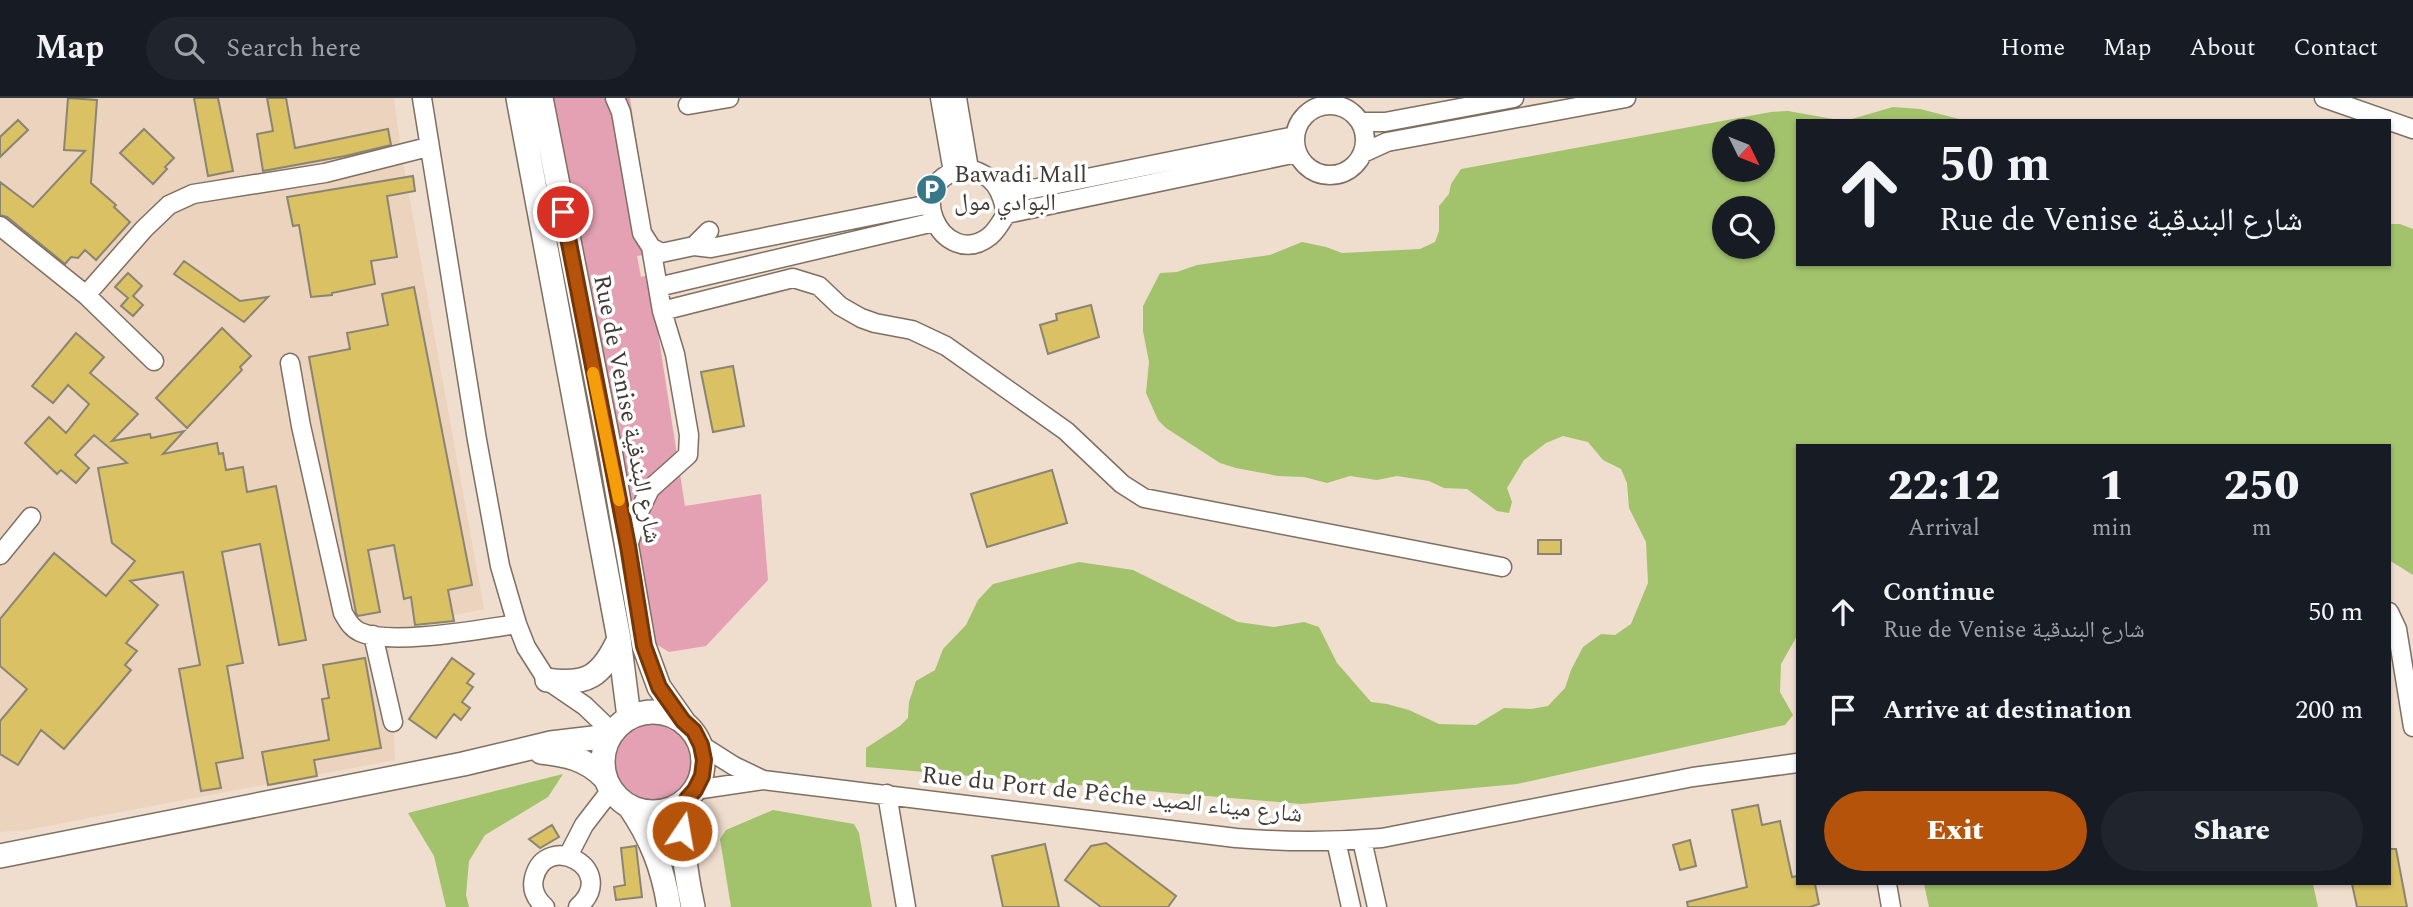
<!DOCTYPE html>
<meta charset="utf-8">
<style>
:root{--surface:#171b24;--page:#20242c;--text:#f1f3f6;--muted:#9ea1a6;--line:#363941;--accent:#b45309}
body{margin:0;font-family:Spectral,"Noto Naskh Arabic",serif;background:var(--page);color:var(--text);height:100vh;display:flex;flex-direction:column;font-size:26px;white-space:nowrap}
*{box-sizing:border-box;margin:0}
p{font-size:23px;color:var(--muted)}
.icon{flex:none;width:38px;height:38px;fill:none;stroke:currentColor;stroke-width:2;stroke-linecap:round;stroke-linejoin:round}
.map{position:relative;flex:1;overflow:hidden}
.side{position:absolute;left:1796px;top:346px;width:595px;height:441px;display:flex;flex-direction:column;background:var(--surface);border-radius:0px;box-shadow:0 2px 5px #0004}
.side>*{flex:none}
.guide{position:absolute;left:1796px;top:21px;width:595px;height:147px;border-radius:0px;box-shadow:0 2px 5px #0004;background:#171b24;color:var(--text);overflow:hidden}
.needle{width:46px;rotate:133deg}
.fabs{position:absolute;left:1712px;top:21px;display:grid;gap:14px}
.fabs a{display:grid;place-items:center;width:63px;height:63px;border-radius:50%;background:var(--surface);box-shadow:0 2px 5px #0004;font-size:35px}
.pin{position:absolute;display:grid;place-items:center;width:60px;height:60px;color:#fff;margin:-30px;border:4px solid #fff;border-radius:50%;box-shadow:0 2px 7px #0007}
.me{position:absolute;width:77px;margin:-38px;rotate:12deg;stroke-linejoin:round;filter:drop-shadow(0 0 5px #0008)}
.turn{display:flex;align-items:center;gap:24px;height:147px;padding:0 28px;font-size:32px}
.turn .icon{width:91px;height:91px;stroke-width:2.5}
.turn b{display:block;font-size:49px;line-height:60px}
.eta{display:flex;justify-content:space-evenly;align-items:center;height:119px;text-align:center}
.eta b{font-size:42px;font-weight:800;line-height:49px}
.primary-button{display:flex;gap:14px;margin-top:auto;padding:14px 28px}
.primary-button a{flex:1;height:80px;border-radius:42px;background:var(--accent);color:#fff;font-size:28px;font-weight:800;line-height:80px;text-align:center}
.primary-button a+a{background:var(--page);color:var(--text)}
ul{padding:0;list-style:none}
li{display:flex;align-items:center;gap:21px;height:98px;padding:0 28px}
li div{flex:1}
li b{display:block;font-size:26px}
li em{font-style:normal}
header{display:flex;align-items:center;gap:42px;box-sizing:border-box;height:98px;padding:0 35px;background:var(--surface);border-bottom:2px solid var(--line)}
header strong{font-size:33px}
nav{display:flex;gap:38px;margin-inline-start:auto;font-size:24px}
.search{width:490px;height:63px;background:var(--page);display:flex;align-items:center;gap:18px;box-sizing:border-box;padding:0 24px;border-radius:38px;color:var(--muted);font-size:26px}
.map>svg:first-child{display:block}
</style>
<header>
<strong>Map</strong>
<div class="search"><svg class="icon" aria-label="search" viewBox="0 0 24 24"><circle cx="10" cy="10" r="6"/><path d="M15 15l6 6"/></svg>Search here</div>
<nav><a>Home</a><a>Map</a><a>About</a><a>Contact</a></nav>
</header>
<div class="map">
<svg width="2413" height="809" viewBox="0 0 2413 809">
<rect width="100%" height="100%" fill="#efddce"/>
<path fill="#ebd3be" d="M0,0H394L401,53L484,511L431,522L389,541L395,662L26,732L0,734Z"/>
<path fill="#e5a1b4" d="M550,0H630L654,156L637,158L641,179L649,177L685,408L761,396L768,482L706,548L669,554L651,543Z
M614 664a39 39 0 1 1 78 0a39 39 0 1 1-78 0Z"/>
<path fill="#a2c26c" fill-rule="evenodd" d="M1893,9L1920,11L1967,23H1845Z
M1788,13L1844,23H1797V166H2389V126H2400L2413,131V477L2389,462V348H1797V538L1781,566L1780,594L1793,617L1785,627L1517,686L1301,706L866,669V650L900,628L908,620L909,604L916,583L935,572L943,551L966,527L978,502L993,486L1079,464L1133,472L1238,524L1274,529L1304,524L1319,529L1337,565L1371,604L1387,606L1409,612L1439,626L1476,627L1504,610L1531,611L1548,608L1565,590L1571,572L1583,549L1601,536L1615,537L1631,526L1648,485L1646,444L1629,410L1627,385L1621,371L1603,362L1588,344L1563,338L1546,345L1524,362L1507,390L1512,404L1509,415L1497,413L1467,391L1444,390L1429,383L1397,378L1377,382L1350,378L1327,385L1304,379L1278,378L1236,370L1220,365L1166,330L1158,322L1146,295L1149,264L1143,233V208L1160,175L1177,174L1197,167L1270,157L1302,144L1326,149L1342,155L1420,151L1435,144L1439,133V108L1449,96L1451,86L1461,71L1771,14ZM1762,33V72H1724V33ZM1724,110H1762V149H1724Z
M563,676L548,699L485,737L469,763L466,797L469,809H446L434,758L408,715Z
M773,712L854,726L859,735L872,809H731L720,741L726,732Z
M1924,786H2313L2318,809H1929Z"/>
<path fill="#dac163" stroke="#8a8572" stroke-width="2" d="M68,0L97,2L91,85L116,107L114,109L130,124L96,162L85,152L78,160L71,159L65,166L7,119L0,117V84L33,109L85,53L64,52Z
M194,0H218L233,73L208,78Z
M267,0H286L295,50L388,31L391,47L345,58L263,73L257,36L273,33Z
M18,22L28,32L0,59V39Z
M144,31L174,60L165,69L167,71L153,86L120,55Z
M413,78L415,93L387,98L397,159L371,163L375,186L332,195V197L311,199L299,127L293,128L287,99Z
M184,163L240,203L268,199L244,224L174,176Z
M128,175L142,188L133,198L143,207L133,218L121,208L128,200L115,189Z
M414,189L472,487L448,492L454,523L415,527L411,499L404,501L394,447L368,452L380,514L358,518L356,515L309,259L350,251L347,235L388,227L382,196Z
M1091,207L1099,239L1048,256L1040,227L1057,222L1056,216Z
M222,230L251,258L240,269L242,272L187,330L156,300Z
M76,235L104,259L90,275L138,316L112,343L150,336L151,340L184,333L163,356L217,345L219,356L223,355L226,372L243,369L247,394L276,388L306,542L279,547L260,446L222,454L243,565L227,568L243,660L216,665L221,690L201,693L179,571L200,567L183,474L130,483L158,507L126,545L137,553L125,567L131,572L64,651L41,632L18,667L0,656V623L27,591L0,568V521L54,455L106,498L135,463L112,445L98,370L127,365L94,337L75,357L89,370L76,385L61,372L57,376L25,345L49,319L66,335L89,306L68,287L53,305L32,288Z
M733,268L744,328L713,334L701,274Z
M1052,372L1067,425L987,449L971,396Z
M1538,442H1561V456H1538Z
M365,560L381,650L314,662L317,678L268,687L262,654L329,642L322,601L329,600L323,567Z
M452,560L474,576L467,585L473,589L462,604L470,610L461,622L454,616L436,640L409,621Z
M1758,707L1762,727L1780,723L1792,779L1797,778V786H1815L1819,806L1810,809H1688L1687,804L1747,789L1732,712Z
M552,727L559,739L540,750L529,741Z
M1690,742L1696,768L1680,772L1673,747Z
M1106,745L1176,798L1168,809H1101L1065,782L1091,748Z
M1045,746L1059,809H1003L992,758Z
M636,748L642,799L616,802L614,789L625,787L621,750Z
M2389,751H2396L2407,809H2357L2352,786H2389Z"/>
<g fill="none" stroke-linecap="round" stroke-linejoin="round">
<defs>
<path id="minor" d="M422,0L477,342L500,468L517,526L526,549L547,582L585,608L612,634
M615,0L621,14L642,135L651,149L661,155L694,148L711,150L930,106
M940,0L953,74
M957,0L969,71
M2324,0L2413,31
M1295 42a35 35 0 1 1 70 0a35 35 0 1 1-70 0Z
M688,7L729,0
M1361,24H1385L1514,0
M1363,55L1387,44L1626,0
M969,71C994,77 1002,92 1006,116C1002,123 997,132 990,138C942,176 896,77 969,71Z
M1003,97L1295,38
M1006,116L1297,55
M0,128L86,197L154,263
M694,148L709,133
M658,189L934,124
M86,197L144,131L169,107L193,96L325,75L428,49
M662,213L793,180L819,188L840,208L861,220L875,225L912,232L946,248L1066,333L1122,386L1144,400L1502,469
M290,265L301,328L343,515C348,523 351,530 360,534C391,548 482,531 517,526
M628,448L638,416L650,391L688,357L689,337L675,256L662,213L651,149
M0,457L31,419
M2389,514L2397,531L2413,629
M373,537L393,624
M701,647L734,668L763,682
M695,692L763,682L1236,740C1285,744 1333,744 1382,740L1693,679L1797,665
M887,696L906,809
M1362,742L1377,809
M1336,743L1351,809
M568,758L584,727L611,692
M1887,786L1891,809
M545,809C536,801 531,792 534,780C546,731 620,772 578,809"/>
<path id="major" d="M518,0L619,541L629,619
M541,0L610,352L644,548L659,589L683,623
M547,582C587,588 602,578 619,541
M603 664a50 50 0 1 1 100 0a50 50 0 1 1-100 0Z
M541,654C566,657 585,660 604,679
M687,701C680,739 685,772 693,809
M629,708C651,740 663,770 669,809
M0,758L463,666L551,645L610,638"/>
</defs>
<use href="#minor" stroke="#7e6f61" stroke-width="21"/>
<use href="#major" stroke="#7e6f61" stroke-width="26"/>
<use href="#minor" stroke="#fff" stroke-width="18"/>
<use href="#major" stroke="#fff" stroke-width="23"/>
</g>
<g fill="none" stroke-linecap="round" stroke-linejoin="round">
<defs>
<path id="route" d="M563,114L628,448L644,548L659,589L683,623L694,633L701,647L704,662L702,678L695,692L687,701L682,733"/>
</defs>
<use href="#route" stroke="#753606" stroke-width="18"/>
<use href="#route" stroke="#b45309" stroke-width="12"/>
<path stroke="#f59e0b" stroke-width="12" d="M593,275L619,402"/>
</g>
<defs>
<symbol id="parking-disc" viewBox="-11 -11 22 22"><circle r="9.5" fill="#36778a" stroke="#fff"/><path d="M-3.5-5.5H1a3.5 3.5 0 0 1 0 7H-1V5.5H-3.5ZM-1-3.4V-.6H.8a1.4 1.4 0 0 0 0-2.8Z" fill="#fff"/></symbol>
</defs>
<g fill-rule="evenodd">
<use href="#parking-disc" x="914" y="74" width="35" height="35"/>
</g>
<g text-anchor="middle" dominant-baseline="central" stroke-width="7" stroke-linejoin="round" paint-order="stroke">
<g font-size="24" fill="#423b35" stroke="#fff" text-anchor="start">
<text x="954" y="77">Bawadi Mall<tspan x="954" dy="28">البوادي مول</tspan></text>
</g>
<g font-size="24" fill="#423b35" stroke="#fff">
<text transform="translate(627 311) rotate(79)">Rue de Venise شارع البندقية</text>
<text transform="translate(1112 697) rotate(6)">Rue du Port de Pêche شارع ميناء الصيد</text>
</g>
</g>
</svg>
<div class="fabs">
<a><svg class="needle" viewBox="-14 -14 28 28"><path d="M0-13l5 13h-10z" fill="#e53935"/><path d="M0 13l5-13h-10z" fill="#9ea1a6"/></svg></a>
<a><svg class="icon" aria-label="search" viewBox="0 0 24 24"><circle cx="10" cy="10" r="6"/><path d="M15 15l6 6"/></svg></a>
</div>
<div class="pin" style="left:563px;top:114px;background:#d93025"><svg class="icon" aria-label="arrive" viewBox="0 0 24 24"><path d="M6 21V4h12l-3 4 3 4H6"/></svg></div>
<svg class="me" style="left:682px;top:733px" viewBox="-20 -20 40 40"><circle r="17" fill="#b45309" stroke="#fff" stroke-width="3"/><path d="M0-11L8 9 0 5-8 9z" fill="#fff"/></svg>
<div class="guide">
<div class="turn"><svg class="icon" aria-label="ahead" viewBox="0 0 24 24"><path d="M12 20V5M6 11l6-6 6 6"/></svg><div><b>50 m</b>Rue de Venise شارع البندقية</div></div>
</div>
<section class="side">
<div class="eta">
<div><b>22:12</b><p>Arrival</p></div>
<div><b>1</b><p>min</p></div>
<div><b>250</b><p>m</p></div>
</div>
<ul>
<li><svg class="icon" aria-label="ahead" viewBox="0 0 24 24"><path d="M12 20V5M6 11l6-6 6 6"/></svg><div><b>Continue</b><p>Rue de Venise شارع البندقية</p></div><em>50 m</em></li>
<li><svg class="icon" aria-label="arrive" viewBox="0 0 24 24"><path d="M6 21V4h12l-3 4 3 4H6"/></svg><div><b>Arrive at destination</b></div><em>200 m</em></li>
</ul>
<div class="primary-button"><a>Exit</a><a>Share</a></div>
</section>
</div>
